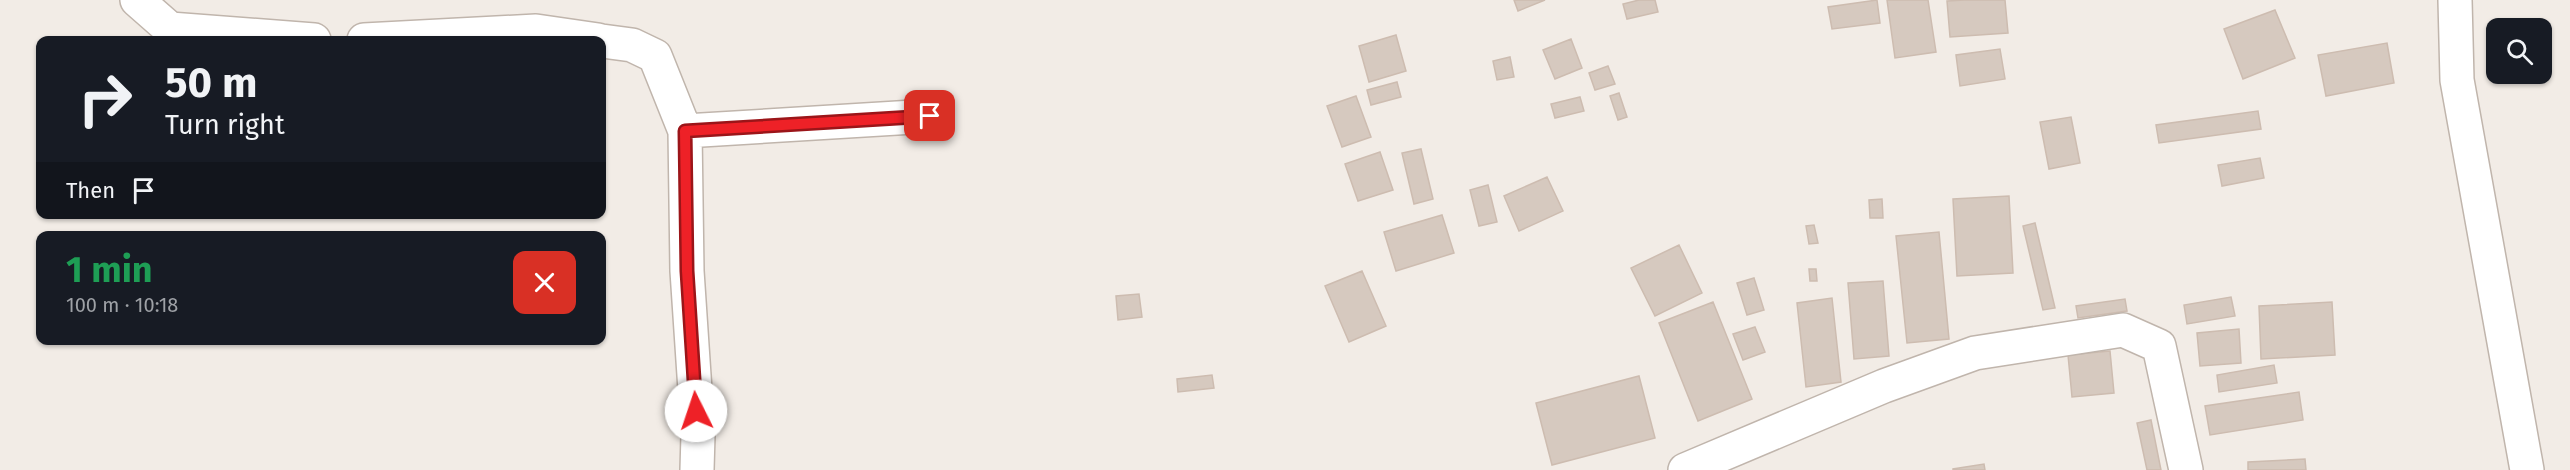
<!DOCTYPE html>
<meta charset="utf-8">
<style>
:root{--surface:#171b24;--page:#242831;--text:#f1f3f6;--muted:#9ea1a6}
body{margin:0;font-family:"Fira Sans",sans-serif;background:var(--page);color:var(--text);height:100vh;display:flex;flex-direction:column;font-size:22px;white-space:nowrap}
*{box-sizing:border-box;margin:0}
p{font-size:20px;color:var(--muted)}
.icon{flex:none;width:33px;height:33px;fill:none;stroke:currentColor;stroke-width:2;stroke-linecap:round;stroke-linejoin:round}
.map{position:relative;flex:1;overflow:hidden}
.sheet{position:absolute;left:36px;top:231px;width:570px;height:114px;display:flex;flex-direction:column;background:var(--surface);border-radius:12px;box-shadow:0 2px 4px #0004}
.sheet>*{flex:none}
.guide{position:absolute;left:36px;top:36px;width:570px;height:183px;border-radius:12px;box-shadow:0 2px 4px #0004;background:#171b24;color:var(--text);overflow:hidden}
.tools{position:absolute;left:2486px;top:18px;display:grid;gap:12px}
.tools a{display:grid;place-items:center;width:66px;height:66px;border-radius:12px;background:var(--surface);box-shadow:0 2px 4px #0004;font-size:30px}
.pin{position:absolute;display:grid;place-items:center;width:51px;height:51px;color:#fff;margin:-26px;border-radius:12px;box-shadow:0 3px 9px #0006}
.me{position:absolute;width:66px;margin:-33px;rotate:356deg;stroke-linejoin:round;filter:drop-shadow(0 0 4px #0008)}
.turn{display:flex;align-items:center;gap:21px;height:126px;padding:0 30px;font-size:27px}
.turn .icon{width:78px;height:78px;stroke-width:2.5}
.turn b{display:block;font-size:42px;line-height:51px}
.then{display:flex;align-items:center;height:57px;padding:0 30px;background:#0003;gap:12px;font-size:22px}
.round{display:grid;place-items:center;flex:none;width:63px;height:63px;border-radius:12px;background:var(--page)}
.overview{display:flex;align-items:center;justify-content:space-between;height:102px;padding:0 30px}
h1{font-size:36px;font-weight:700;line-height:45px;color:#1e9e55}
.map>svg:first-child{display:block}
</style>
<div class="map">
<svg width="2570" height="470" viewBox="0 0 2570 470">
<rect width="100%" height="100%" fill="#f2ece6"/>
<path fill="#d6c9bf" stroke="#cdbcb0" stroke-width="1.5" d="M1514,0H1545L1518,11Z
M1639,0H1655L1658,12L1627,19L1623,4Z
M1877,0L1880,23L1832,29L1828,7Z
M1887,0H1928L1936,52L1895,58Z
M1965,0H2005L2008,33L1950,37L1947,1Z
M2275,10L2295,58L2243,79L2224,29Z
M1396,35L1406,71L1369,82L1359,46Z
M1571,39L1582,68L1555,79L1543,50Z
M2387,43L2394,83L2326,96L2318,55Z
M2000,49L2005,79L1960,86L1956,55Z
M1510,57L1514,77L1497,80L1493,61Z
M1608,66L1615,84L1595,90L1589,73Z
M1397,82L1401,97L1371,105L1367,90Z
M1619,93L1627,117L1618,120L1610,96Z
M1356,96L1371,137L1342,147L1327,106Z
M1580,97L1584,111L1555,118L1551,104Z
M2258,111L2261,129L2159,143L2156,125Z
M2071,117L2080,163L2049,169L2040,122Z
M1421,149L1433,199L1414,204L1402,153Z
M1380,152L1393,190L1358,201L1345,164Z
M2260,158L2264,178L2222,186L2218,165Z
M1547,177L1563,211L1519,231L1504,196Z
M1488,185L1497,222L1479,226L1470,190Z
M2009,196L2013,273L1957,276L1953,199Z
M1882,199L1883,218H1870L1869,200Z
M1442,215L1454,253L1396,271L1384,232Z
M2035,223L2055,308L2043,310L2023,226Z
M1814,225L1818,243L1809,244L1806,226Z
M1939,232L1949,339L1907,343L1896,236Z
M1679,245L1702,293L1655,316L1631,268Z
M1809,269H1816L1817,281H1810Z
M1362,271L1386,326L1349,342L1325,286Z
M1754,278L1764,310L1747,315L1737,283Z
M1883,281L1889,356L1854,359L1848,283Z
M1139,294L1142,317L1118,320L1116,296Z
M2231,297L2235,316L2187,324L2184,305Z
M1832,298L1841,382L1806,387L1797,303Z
M2125,299L2127,311L2078,318L2076,306Z
M1713,302L1752,399L1698,421L1659,323Z
M2332,302L2335,355L2261,359L2259,306Z
M1755,327L1765,352L1743,360L1733,334Z
M2239,329L2241,363L2200,366L2197,333Z
M2110,351L2114,393L2072,397L2068,355Z
M2274,365L2277,383L2219,392L2217,375Z
M1212,375L1214,388L1178,392L1177,379Z
M1639,376L1655,438L1552,465L1536,403Z
M2299,392L2303,420L2210,435L2205,406Z
M2151,420L2161,470H2147L2137,423Z
M2305,459L2306,470H2248V462Z
M1984,464L1985,470H1953V469Z"/>
<g fill="none" stroke-linecap="round" stroke-linejoin="round">
<defs>
<path id="street" d="M137,0L170,29L314,40
M2455,0L2457,80L2527,470
M364,40L536,31L598,40
M602,41L632,45L655,56L685,131L687,271L698,435L697,470
M685,131L930,116
M1685,470L1884,386L1975,353L2123,330L2159,346L2186,470"/>
</defs>
<use href="#street" stroke="#c0b5ac" stroke-width="36"/>
<use href="#street" stroke="#fff" stroke-width="33"/>
</g>
<g fill="none" stroke-linecap="round" stroke-linejoin="round">
<defs>
<path id="route" d="M696,411L687,271L685,131L930,116"/>
</defs>
<use href="#route" stroke="#9b1519" stroke-width="15"/>
<use href="#route" stroke="#ee2127" stroke-width="10"/>
</g>
</svg>
<div class="tools">
<a><svg class="icon" aria-label="search" viewBox="0 0 24 24"><circle cx="10" cy="10" r="6"/><path d="M15 15l6 6"/></svg></a>
</div>
<div class="pin" style="left:930px;top:116px;background:#d93025"><svg class="icon" aria-label="arrive" viewBox="0 0 24 24"><path d="M6 21V4h12l-3 4 3 4H6"/></svg></div>
<svg class="me" style="left:696px;top:411px" viewBox="-20 -20 40 40"><circle r="19" fill="#fff"/><path d="M0-13L10 11 0 6-10 11z" fill="#ee2127"/></svg>
<div class="guide">
<div class="turn"><svg class="icon" aria-label="right" viewBox="0 0 24 24"><path d="M7 20v-9h11M14 6l5 5-5 5"/></svg><div><b>50 m</b>Turn right</div></div>
<div class="then">Then<svg class="icon" aria-label="arrive" viewBox="0 0 24 24"><path d="M6 21V4h12l-3 4 3 4H6"/></svg></div>
</div>
<section class="sheet">
<div class="overview"><div><h1>1 min</h1><p>100 m · 10:18</p></div><a class="round" style="background:#d93025;color:#fff"><svg class="icon" aria-label="close" viewBox="0 0 24 24"><path d="M6 6l12 12M18 6L6 18"/></svg></a></div>
</section>
</div>
